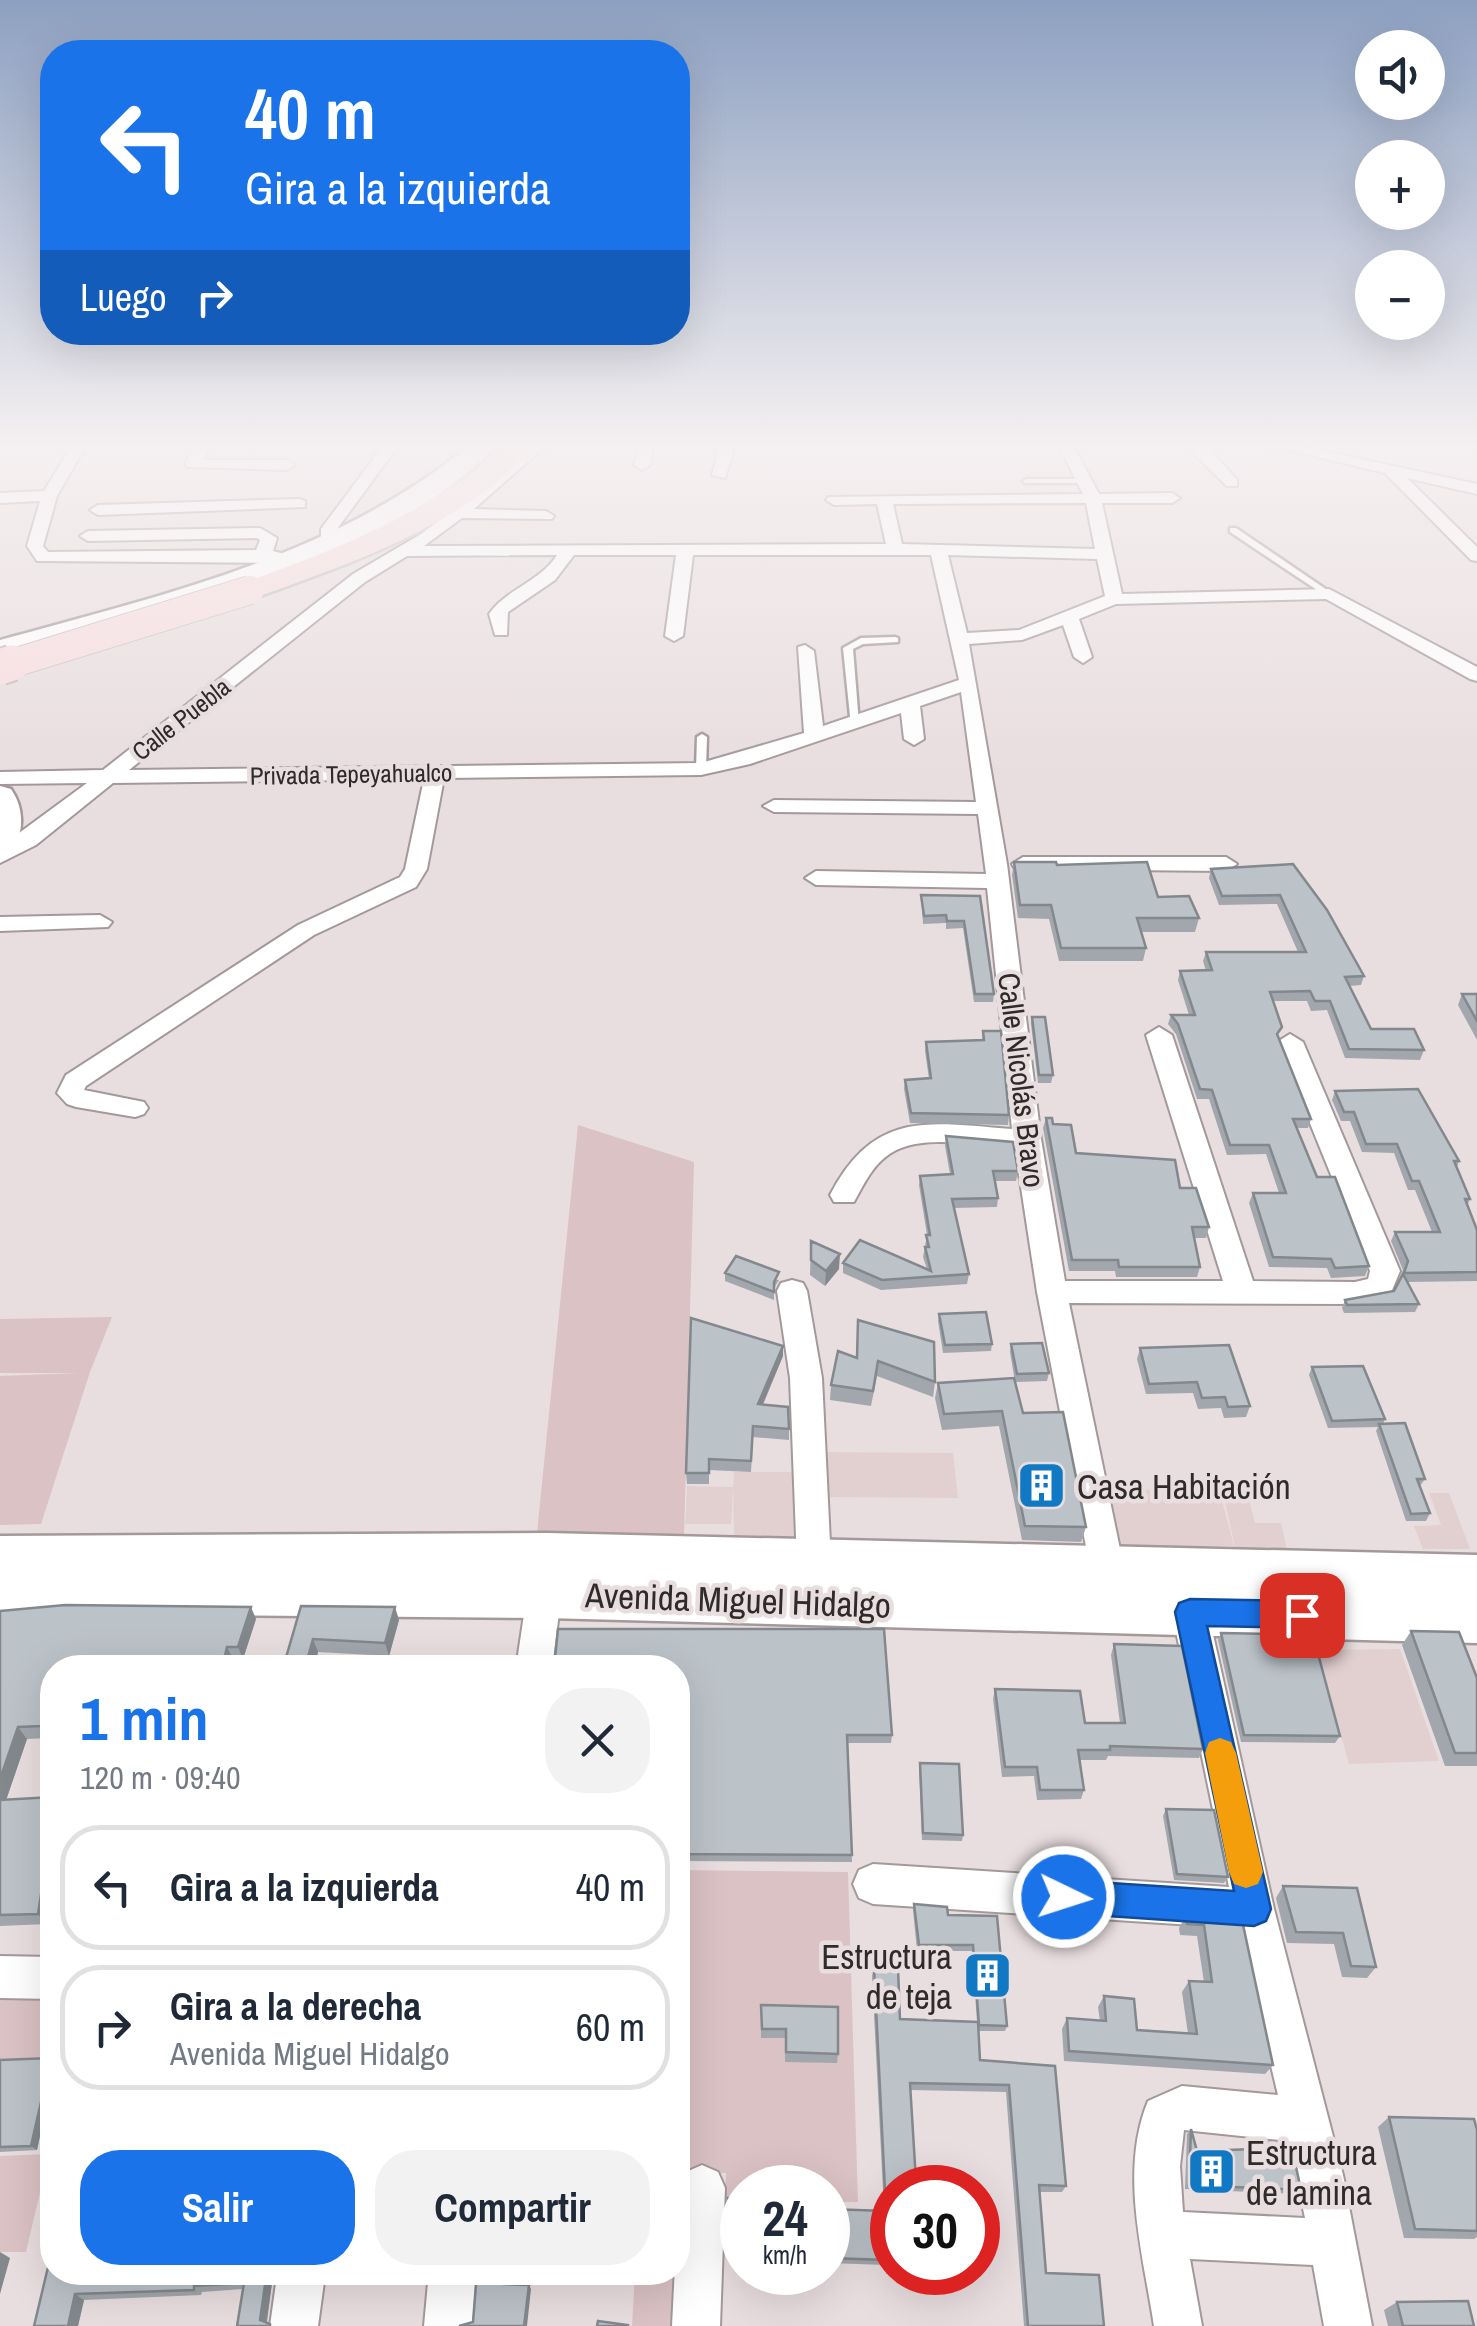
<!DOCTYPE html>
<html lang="es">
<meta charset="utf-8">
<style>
:root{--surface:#fff;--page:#f2f2f3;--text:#1f2937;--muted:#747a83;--line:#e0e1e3;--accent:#1a73e8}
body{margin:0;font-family:"Archivo Narrow",sans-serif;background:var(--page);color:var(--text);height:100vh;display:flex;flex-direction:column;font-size:38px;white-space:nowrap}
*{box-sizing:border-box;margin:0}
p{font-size:32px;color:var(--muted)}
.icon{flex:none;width:55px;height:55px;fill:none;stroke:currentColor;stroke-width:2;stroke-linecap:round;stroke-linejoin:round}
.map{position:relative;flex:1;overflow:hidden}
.drawer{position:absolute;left:40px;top:1655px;width:650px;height:630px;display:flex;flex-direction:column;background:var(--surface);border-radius:40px;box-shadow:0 10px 40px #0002}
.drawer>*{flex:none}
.banner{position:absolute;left:40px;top:40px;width:650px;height:305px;border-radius:40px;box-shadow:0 10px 40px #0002;background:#1a73e8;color:#fff;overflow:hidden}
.tools{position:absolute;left:1355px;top:30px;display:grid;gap:20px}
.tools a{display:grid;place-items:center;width:90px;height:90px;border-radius:50%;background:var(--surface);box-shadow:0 10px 40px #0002;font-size:50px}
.speed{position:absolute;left:720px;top:2165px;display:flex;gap:20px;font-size:50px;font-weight:700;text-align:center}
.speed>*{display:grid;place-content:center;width:130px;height:130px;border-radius:50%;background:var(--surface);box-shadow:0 10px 40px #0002;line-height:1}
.speed small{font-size:25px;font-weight:400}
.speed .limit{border:15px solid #d22;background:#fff;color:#111}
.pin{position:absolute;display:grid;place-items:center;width:85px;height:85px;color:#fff;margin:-42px;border-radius:20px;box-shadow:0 5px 15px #0006}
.me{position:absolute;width:110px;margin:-55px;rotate:94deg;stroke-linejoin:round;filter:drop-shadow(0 0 8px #0008)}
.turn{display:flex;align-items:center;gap:35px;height:210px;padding:0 40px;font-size:45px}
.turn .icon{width:130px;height:130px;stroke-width:2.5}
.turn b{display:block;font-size:70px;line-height:85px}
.then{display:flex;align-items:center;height:95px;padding:0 40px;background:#0003;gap:20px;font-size:38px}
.round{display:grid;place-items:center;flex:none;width:105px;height:105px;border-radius:40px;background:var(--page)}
.head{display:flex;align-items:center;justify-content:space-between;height:170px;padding:0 40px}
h1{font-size:60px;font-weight:800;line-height:75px;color:var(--accent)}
.primary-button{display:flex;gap:20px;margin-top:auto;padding:20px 40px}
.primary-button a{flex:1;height:115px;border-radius:40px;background:var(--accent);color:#fff;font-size:40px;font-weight:800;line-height:115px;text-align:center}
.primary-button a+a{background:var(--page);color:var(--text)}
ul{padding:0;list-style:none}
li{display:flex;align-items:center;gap:30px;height:125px;margin:0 20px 15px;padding:0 20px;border:5px solid var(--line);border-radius:40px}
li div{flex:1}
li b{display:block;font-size:38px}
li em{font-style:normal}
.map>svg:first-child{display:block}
</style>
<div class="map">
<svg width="1477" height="2326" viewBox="0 0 1477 2326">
<rect width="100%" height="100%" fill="#e9dedf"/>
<path fill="#e2d0d1" d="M819,1452L953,1453L958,1498L821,1497Z
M734,1472H797L799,1539L734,1538L733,1488L731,1524H685L687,1486L733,1487Z
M1219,1489L1234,1546L1121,1547L1109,1490Z
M1223,1491H1247L1255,1523H1281L1287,1549L1235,1548Z
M1429,1493H1449L1470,1549H1423L1414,1526L1441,1525Z
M1400,1649L1439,1761L1349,1764L1317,1650Z"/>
<path fill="#dbc2c4" d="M578,1125L694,1162L684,1537L537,1533Z
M112,1317L90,1372L41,1524L0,1525V1376L80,1373H0V1319Z
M678,1870L848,1872L858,2202H828V2188H742V2201L725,2200L726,2173L691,2172L685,2326H632L635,2273L678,2272Z
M0,1991H52V2059L0,2060Z
M49,2154L26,2252H0V2156Z"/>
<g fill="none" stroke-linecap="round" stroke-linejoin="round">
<defs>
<path id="service" d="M1027,479H1086L1090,481L1086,483H1024L1023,481Z
M1230,528H1236L1333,594L1326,596L1230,532Z
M895,637L898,638V642L863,644L853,649L859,724L851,726L843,648L861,638Z
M702,734L707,737L706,769L701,772L696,769L697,737Z"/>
<path id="minor" d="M74,442H88L57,496L43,546L48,552L256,550L260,540L257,538L88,541L80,536L88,531L260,528L277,538L273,551L299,558L291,563L37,561L27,546L40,501L0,503V493L44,491Z
M197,442H211L203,460H287L295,465L287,470L188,467L185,464Z
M386,442H401L337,529L333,549H321V529Z
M534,442H550L474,509L546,511L554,516L552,519L462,518L424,546L886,544L877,504L834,505L826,500L828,497L1083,494L1057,442H1071L1099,494L1172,493L1180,498L1172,503H1102L1122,594L1329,589L1477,667V681L1470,679L1326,599L1116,604L1079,619L1092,657L1083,663L1074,657L1063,625L1022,640L969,644L1007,864L1041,1139L1065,1281H1223L1146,1035L1159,1027L1172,1035L1253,1281L1355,1282L1368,1279L1370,1271L1277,1042L1290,1034L1303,1042L1400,1271L1390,1295L1355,1304L1069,1303L1127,1583L1122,1594L1110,1599L1098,1594L1093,1583L1037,1292L1015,1148C979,1146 923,1133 891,1153C873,1164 864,1184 854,1202H834L830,1195C875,1109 928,1123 1012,1129L987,888L816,885L805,878L816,871L986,874L978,814L774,812L763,806L774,800L976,802L961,692L920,706L924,739L914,745L904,739L901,713L750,764L701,775L444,778L427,869L416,887L314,935L86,1086L84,1090L144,1102L148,1108L144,1114L135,1117L76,1107L67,1104L57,1093L66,1075L298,925L400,877L405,869L424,779L113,783L36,845L0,863V847L87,783L0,784V772L103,770L353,574L421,534L496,478ZM1086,503L1095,549L902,544L893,504ZM557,555C540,582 506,589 489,614L495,635H507L508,612L555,580L574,555H676L665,636L674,641L683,636L693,555H931L959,680L823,726L814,651L805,645L798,647L804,733L701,763L129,770L365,582L407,556ZM948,555L1097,559L1105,596L1019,630L967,633Z
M640,442H654L650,465L642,470L634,465Z
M711,442H725L733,453L725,478L712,475L718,453Z
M1189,442H1203L1237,480V486H1227L1196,456Z
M1255,442H1282L1477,484V494L1407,478L1477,547V561L1471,560L1385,473Z
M299,499L305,501V507L98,515L90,510L98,505Z
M1023,857H1226L1237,864L1226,871L1015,869L1012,864Z
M100,915L112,922L108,927L0,931V917Z
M792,1280L803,1283L807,1291L822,1378L831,1563L826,1574L814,1578L802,1574L797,1563L790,1378L777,1291L781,1283Z
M546,1565L558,1570L563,1581L552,1668H516L529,1581L534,1570Z
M1190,1596L1203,1601L1208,1612L1274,1909L1343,2175L1372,2326H1324L1313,2265L1190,2259L1202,2326H1154C1143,2254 1119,2171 1148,2101L1182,2086L1278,2095L1238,1928L873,1904L859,1898L853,1884L859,1870L873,1864L1229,1887L1172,1612L1177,1601ZM1184,2130L1289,2141L1305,2218L1183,2212L1180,2166Z
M0,1956L52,1957V1999L0,1998Z
M702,2165L718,2172L725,2188L720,2326H672L679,2188L686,2172Z
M272,2272H320L324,2282L318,2326H270L276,2283Z
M429,2272H476L472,2326H424Z"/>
<path id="secondary" d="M474,442H498C409,553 137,622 0,656V640C169,593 336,556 474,442Z
M0,786L11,789C24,808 25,832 11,852L0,855Z
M547,1533L1477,1555V1643L546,1618L72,1614L0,1620V1536Z"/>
<path id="primary" d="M509,442H535C474,522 351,563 260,596H240L236,590L240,584C338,549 431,513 509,442Z"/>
</defs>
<use href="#service" stroke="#a3999a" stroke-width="5"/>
<use href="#minor" stroke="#a3999a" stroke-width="4"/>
<use href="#secondary" stroke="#a3999a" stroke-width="5"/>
<use href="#primary" stroke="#c1bfbf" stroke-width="5"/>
<use href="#service" fill="#fff" fill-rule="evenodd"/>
<use href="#minor" fill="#fff" fill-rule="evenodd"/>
<use href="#secondary" fill="#fff" fill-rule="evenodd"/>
<use href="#primary" fill="#f8dee0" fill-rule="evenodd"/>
<defs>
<path id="primary-bridge-far1" d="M4,666L250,590"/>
<path id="primary-bridge" d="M0,667L12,663"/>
</defs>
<use href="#primary-bridge-far1" stroke="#c1bfbf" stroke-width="30" stroke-linecap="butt"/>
<use href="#primary-bridge" stroke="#c1bfbf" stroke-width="39" stroke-linecap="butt"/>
<use href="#primary-bridge-far1" stroke="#f8dee0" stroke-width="28"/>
<use href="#primary-bridge" stroke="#f8dee0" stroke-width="35"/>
</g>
<path fill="#a1a7ac" d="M1014,862L1057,865L1158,897L1199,918L1195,932H1141L1146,948L1143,961H1059L1049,919L1018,918L1012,875Z
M1293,864L1364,976L1361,985L1350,986L1371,1029L1424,1050L1420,1060L1345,1058L1327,1010L1311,1011L1307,1001H1273L1278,1038L1311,1119L1308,1128H1297L1317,1177L1369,1266L1365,1276L1331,1278L1327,1268L1269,1267L1249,1203L1253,1193H1279L1266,1154L1227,1155L1209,1099H1197L1176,1034L1168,1024L1171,1015H1189L1178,980L1180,971H1206L1203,961L1206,952H1298L1277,904L1219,905L1209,878L1211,869Z
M921,895L980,896L994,994L993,1002H974L963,928L946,929V923L923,924Z
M1462,994H1477V1040L1458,1005Z
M1032,1017L1053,1075L1051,1083H1038L1031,1024Z
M983,1031L1009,1115L1008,1125L910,1123L904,1089L905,1080L929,1079L925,1051L926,1042L982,1040Z
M1335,1091L1459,1161L1457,1167L1470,1199L1467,1206L1477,1230V1281L1407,1282L1419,1304L1415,1312L1344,1313L1342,1308L1345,1300L1394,1291L1403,1270L1391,1241L1395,1232H1432L1415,1190H1408L1394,1153L1362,1152L1350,1121H1341L1332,1100Z
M1046,1118L1076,1153L1180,1188L1209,1227L1206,1238H1194L1200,1267L1197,1277H1116L1115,1271H1069L1043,1128Z
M946,1136L1018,1171L1016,1181H995L998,1198L997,1207L954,1208L969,1274L967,1284L881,1290L843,1273V1263L927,1269L923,1257L927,1235L919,1185L920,1176L950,1174L945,1146Z
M811,1241L839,1269L825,1286L810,1275Z
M725,1273L779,1280L774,1288V1300L725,1281Z
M939,1314L992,1344L991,1351L943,1353L938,1321Z
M858,1320L935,1382L933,1397L877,1376L871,1406L830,1400L831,1385L856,1358Z
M1011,1344L1049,1373L1047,1381L1015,1382L1010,1352Z
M1140,1348L1250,1406L1246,1417L1224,1418L1221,1408L1198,1409L1193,1393L1146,1394L1137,1359Z
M783,1356L763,1405L789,1429V1440L753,1437L751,1472L709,1470V1484H687L686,1473Z
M1312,1367L1385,1419L1383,1424L1425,1479L1420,1486L1430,1513L1426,1521H1406L1376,1431L1378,1427L1328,1428L1309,1375Z
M938,1383L1023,1413L1086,1527L1081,1542L1022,1540L999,1426L942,1430L935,1398Z
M301,1606L399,1620L389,1656L318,1652L314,1668Z
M0,1611L256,1619L243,1659L52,1668V1727L49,1738L27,1739L6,1800L47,1924L0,1926Z
M1411,1631L1477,1678V1766H1445L1402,1645Z
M1221,1633L1340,1736L1335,1743L1241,1742L1218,1640Z
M1114,1644L1203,1749L1199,1758L1108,1756L1106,1760H1080L1084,1790L1081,1799L1037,1800L1034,1776L1002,1777L993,1699L995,1689L1085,1723H1120L1111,1655Z
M678,1668L892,1735L891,1743H848L852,1862L678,1861Z
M920,1763L963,1835L962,1841L922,1840L919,1769Z
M1166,1809L1228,1877L1224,1883L1174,1880L1163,1816Z
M1283,1886L1357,1888L1376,1967L1367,1978L1342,1977L1334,1944L1287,1943L1276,1898Z
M914,1904L948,1915L997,1916L1007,2026L1005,2031H978L980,2060L1055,2066L1066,2186L1062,2192H1040L1046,2273L1104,2326H1024L1006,2092L910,2090L892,2188V2272H974L886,2274V2265L828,2263V2209L884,2210L872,1976L874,1967L900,2019L977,2022L972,1951H917L913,1910Z
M1185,1917L1242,1920L1273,2065L1265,2074L1064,2061L1062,2029L1067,2018L1100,2021L1098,2007L1104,1996L1137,2030L1188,2034L1182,1992L1189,1981L1204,1982L1197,1936L1180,1935L1179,1928Z
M761,2005L838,2054L837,2063L785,2062V2038H761Z
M52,2059V2080L37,2150L0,2152V2060Z
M1389,2117L1477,2130V2237L1474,2239L1404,2238L1378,2127Z
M1191,2129L1197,2151L1250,2150L1249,2147L1254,2142L1301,2190L1296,2194L1185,2189L1187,2134Z
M728,2198L742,2199V2255L726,2254Z
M52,2263L272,2283L267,2323L271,2326H237L243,2289L202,2292L201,2295L84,2300L78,2326H34Z
M1397,2302L1474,2326H1388L1384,2310Z"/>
<path fill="#83888c" d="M840,1254L839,1269L825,1286L826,1271Z
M783,1346V1356L758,1415V1404Z
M251,1607L256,1619L243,1659L238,1647Z
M395,1607L399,1620L389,1656L385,1643Z
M313,1639L318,1652L314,1668H305Z
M227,1647L233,1659L231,1668H222Z
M52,1687V1727L49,1738L41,1726Z
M18,1727L27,1739L2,1812L0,1810V1779Z
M52,1823V1890L47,1924L38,1914Z
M51,2058L52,2059V2080L37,2150L31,2146Z
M0,2252L10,2258L0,2294Z
M265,2272H270L272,2283L266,2325L260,2320Z
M529,2285L531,2289L527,2326H524Z
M75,2294L84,2300L78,2326H68Z"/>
<path fill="#bbc2c8" stroke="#83888c" stroke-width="2.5" d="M1014,862H1056L1057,865L1147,862L1158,897L1189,896L1199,918H1137L1146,948H1061L1051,905H1020Z
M1293,864L1327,910L1364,976L1345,977L1371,1029H1414L1424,1050L1349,1049L1330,1001H1315L1310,991L1270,992L1282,1027L1277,1034L1311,1119H1293L1317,1177H1335L1369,1266L1335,1268L1331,1259L1273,1257L1253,1193H1286L1269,1145H1230L1212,1090L1200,1089L1178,1024L1171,1015H1195L1180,971L1212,970L1206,952H1306L1280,895L1222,896L1211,869Z
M921,895L980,896L994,994H975L964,921H947L946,915L924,916Z
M1462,994H1477V1021Z
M1032,1017H1045L1053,1075H1039Z
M983,1031H1001L1009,1115L911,1113L905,1080L931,1078L926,1042L984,1040Z
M1418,1089L1459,1161H1454L1470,1199H1465L1477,1230V1272L1404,1273L1408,1261L1395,1232H1440L1419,1181H1412L1397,1144H1366L1354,1112H1344L1335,1091Z
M1046,1118H1052L1053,1124L1071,1125L1076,1153L1175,1160L1180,1188H1196L1209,1227H1192L1200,1267H1119L1118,1260H1072Z
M946,1136L1013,1142L1018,1171H993L998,1198L952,1199L969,1274L882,1280L843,1263L860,1240L931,1271L925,1247H929L926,1235H930L920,1176L953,1174Z
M811,1241L840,1254L826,1271L811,1260Z
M736,1256L779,1272L774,1282V1292L725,1273Z
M1403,1274L1419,1304L1347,1305L1345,1300L1394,1291Z
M986,1312L992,1344L945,1345L939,1314Z
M691,1318L783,1346L758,1404L788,1407L789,1429L753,1426L751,1461L709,1459V1473H686Z
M858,1320L934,1342L935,1382L878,1361L873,1391L831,1385L838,1351L857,1358Z
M1042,1343L1049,1373L1017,1374L1011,1344Z
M1229,1345L1250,1406L1228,1407L1225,1397L1202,1398L1197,1382L1149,1384L1140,1348Z
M1363,1366L1385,1419L1332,1421L1312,1367Z
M1014,1378L1023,1413L1063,1412L1086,1527L1025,1526L1002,1411L944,1414L938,1383Z
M1405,1423L1425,1479H1417L1430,1513L1411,1514L1379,1424Z
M65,1605L251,1607L238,1647H227L222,1668H52V1687L41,1726L18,1727L0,1779V1611Z
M301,1606L395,1607L385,1643L313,1639L305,1668H283Z
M558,1629H884L892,1735H847L852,1855L678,1854V1668H554Z
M1411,1631L1459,1632L1477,1678V1753H1455Z
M1221,1633L1313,1635L1340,1736L1244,1735Z
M1114,1644L1182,1646L1203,1749L1110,1746V1750H1078L1084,1790H1040L1037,1767H1005L995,1689L1080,1691L1085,1723H1125Z
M920,1763L959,1764L963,1835L923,1833Z
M52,1797V1823L38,1914L0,1915V1800Z
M1166,1809L1214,1810L1228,1877L1177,1874Z
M1283,1886L1357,1888L1376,1967L1351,1966L1343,1933L1296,1932Z
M914,1904L947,1907L948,1915L997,1916L1007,2026L979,2025L973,1945H919Z
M1185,1917L1242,1920L1273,2065L1069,2051L1067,2018L1106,2021L1104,1996L1134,1999L1137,2030L1197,2034L1189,1981L1212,1982L1204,1925L1187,1924Z
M874,1967L898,1968L900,2019L978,2022L980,2060L1055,2066L1066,2186L1039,2185L1046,2273L1099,2275L1104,2326H1028L1009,2085L910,2083L916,2181H970L971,2188H892V2269H888V2260L828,2258V2209L886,2211Z
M761,2005L838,2007V2054L786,2052V2029H762Z
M51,2058L31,2146L0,2147V2060Z
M1389,2117L1474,2119L1477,2130V2231L1415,2229Z
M1191,2129L1197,2151L1255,2149L1254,2142L1291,2144L1301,2190L1189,2185Z
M728,2198L742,2199V2249L726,2248Z
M49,2263H52V2272H265L266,2278L260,2320L270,2324V2326H237L244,2283L194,2286V2290L75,2294L68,2326H34Z
M477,2272H506L504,2284L529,2285L524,2326H459L473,2322Z
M1468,2301L1474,2326H1403L1397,2302Z
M598,2321L628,2325V2326H597Z"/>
<linearGradient id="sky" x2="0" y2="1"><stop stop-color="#8da0c1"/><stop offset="0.58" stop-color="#f5f0f1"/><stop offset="1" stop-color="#f5f0f1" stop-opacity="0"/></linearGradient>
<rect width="1477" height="768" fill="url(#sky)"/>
<path fill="#1a73e8" stroke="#114b97" stroke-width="2.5" d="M1190,1599L1302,1601L1312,1605L1316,1615L1312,1624L1302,1628L1207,1626L1271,1909L1266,1921L1254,1926L1064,1913L1052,1909L1047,1897L1052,1885L1064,1880L1234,1891L1175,1612L1179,1603Z"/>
<path fill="#f59e0b" d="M1220,1738L1231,1742L1236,1753L1263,1872L1258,1884L1246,1888L1234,1884L1229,1872L1205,1753L1209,1742Z"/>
<defs>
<symbol id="building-square" viewBox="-11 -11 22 22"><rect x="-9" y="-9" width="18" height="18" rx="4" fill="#1178c3" stroke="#e9dedf"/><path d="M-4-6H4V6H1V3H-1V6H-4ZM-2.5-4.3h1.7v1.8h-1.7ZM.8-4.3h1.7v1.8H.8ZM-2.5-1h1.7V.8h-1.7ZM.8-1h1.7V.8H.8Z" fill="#fff"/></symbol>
</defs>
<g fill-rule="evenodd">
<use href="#building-square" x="1014" y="1458" width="55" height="55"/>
<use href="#building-square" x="960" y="1948" width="55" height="55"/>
<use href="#building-square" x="1184" y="2144" width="55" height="55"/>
</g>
<g text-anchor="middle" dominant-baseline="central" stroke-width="9" stroke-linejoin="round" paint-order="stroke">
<g font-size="25" fill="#2f2b2b" stroke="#e9dedf">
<text transform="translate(181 719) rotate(-38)">Calle Puebla</text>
<text transform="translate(351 774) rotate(-1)">Privada Tepeyahualco</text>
</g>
<g font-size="30" fill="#2f2b2b" stroke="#e9dedf">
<text transform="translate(1022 1080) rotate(83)">Calle Nicolás Bravo</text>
</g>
<g font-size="35" fill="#2f2b2b" stroke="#e9dedf" text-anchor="start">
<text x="1077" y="1486">Casa Habitación</text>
<text x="952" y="1956" text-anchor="end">Estructura<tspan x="952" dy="40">de teja</tspan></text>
<text x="1246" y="2152">Estructura<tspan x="1246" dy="40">de lamina</tspan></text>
</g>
<g font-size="35" fill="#2f2b2b" stroke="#e9dedf">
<text transform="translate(738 1600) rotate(2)">Avenida Miguel Hidalgo</text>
</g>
</g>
</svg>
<div class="tools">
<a><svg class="icon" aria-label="sound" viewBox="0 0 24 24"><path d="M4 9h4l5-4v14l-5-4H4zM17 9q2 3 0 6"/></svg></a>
<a>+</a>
<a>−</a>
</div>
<div class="speed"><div>24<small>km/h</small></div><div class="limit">30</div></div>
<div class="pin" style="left:1302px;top:1615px;background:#d93025"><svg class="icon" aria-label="arrive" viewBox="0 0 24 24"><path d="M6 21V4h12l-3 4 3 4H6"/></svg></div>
<svg class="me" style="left:1064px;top:1897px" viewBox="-20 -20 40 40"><circle r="17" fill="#1a73e8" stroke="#fff" stroke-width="3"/><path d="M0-11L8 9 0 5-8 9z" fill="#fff"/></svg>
<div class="banner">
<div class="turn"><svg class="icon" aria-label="left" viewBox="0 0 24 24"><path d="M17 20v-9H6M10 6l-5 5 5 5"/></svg><div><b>40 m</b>Gira a la izquierda</div></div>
<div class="then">Luego<svg class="icon" aria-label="right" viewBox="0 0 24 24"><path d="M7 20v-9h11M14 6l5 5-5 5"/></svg></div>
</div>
<section class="drawer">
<div class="head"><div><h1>1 min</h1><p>120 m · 09:40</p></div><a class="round"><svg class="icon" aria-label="close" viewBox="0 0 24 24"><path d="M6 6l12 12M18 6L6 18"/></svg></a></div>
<ul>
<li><svg class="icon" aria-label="left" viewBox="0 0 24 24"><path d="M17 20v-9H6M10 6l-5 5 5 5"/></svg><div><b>Gira a la izquierda</b></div><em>40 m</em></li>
<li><svg class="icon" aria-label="right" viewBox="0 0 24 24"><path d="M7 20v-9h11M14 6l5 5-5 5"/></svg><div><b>Gira a la derecha</b><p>Avenida Miguel Hidalgo</p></div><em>60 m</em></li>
</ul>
<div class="primary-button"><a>Salir</a><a>Compartir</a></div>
</section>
</div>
